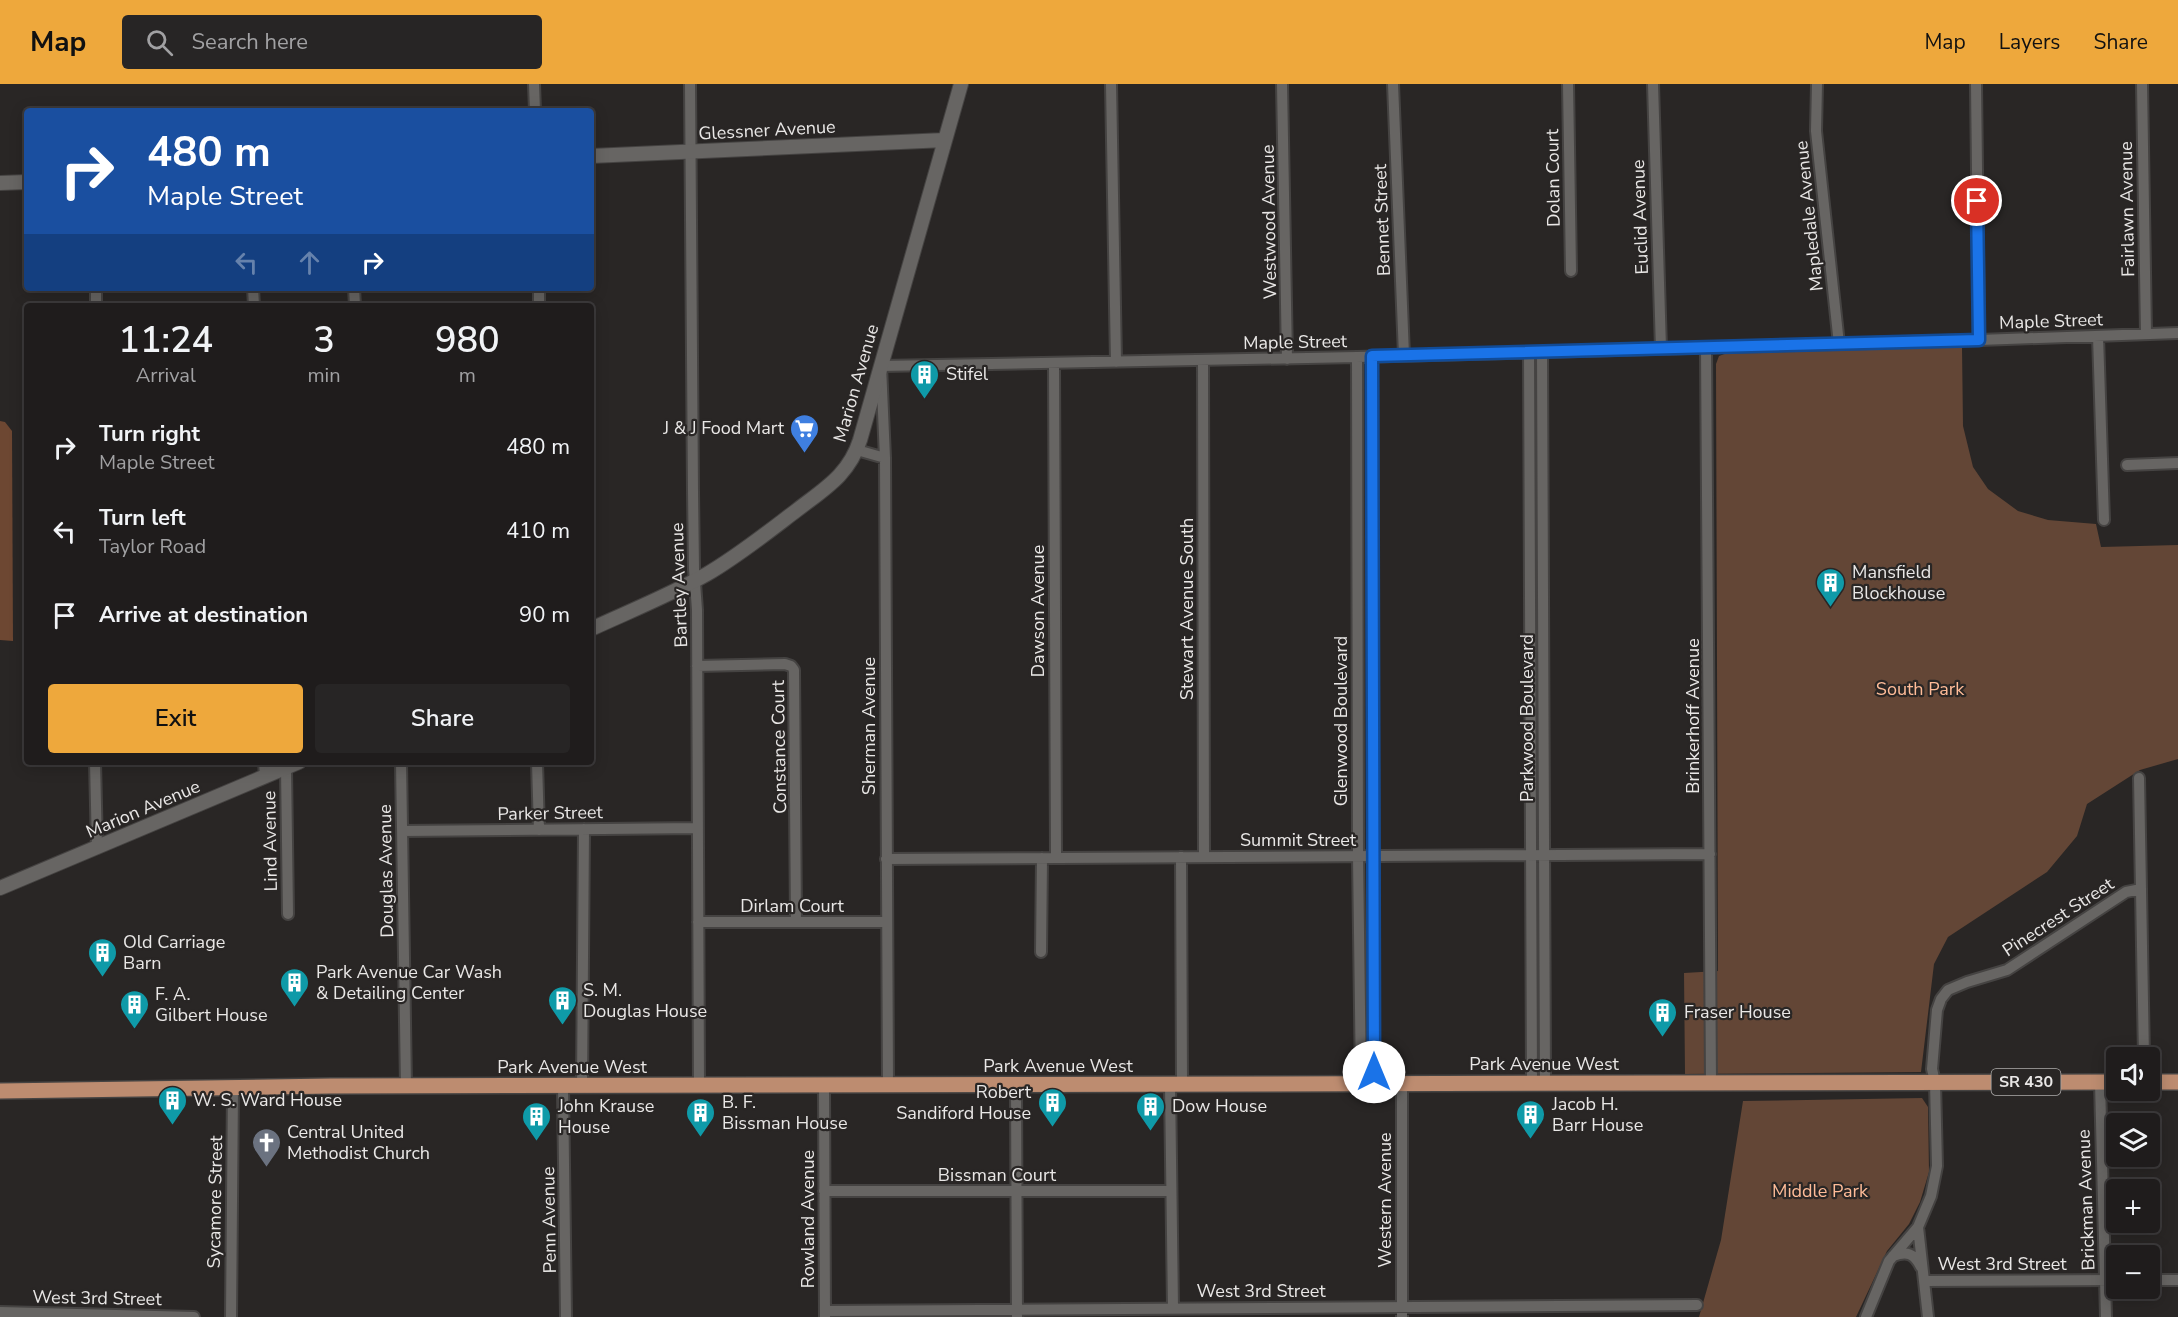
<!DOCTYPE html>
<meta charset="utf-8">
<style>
:root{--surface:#1f1c1c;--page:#272525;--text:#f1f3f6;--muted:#a1a1a3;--line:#3c3a3b;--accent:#eea83c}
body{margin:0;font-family:"Nunito Sans",sans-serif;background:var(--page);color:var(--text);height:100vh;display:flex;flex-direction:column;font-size:22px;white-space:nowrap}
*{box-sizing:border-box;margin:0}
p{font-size:20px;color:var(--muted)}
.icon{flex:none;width:33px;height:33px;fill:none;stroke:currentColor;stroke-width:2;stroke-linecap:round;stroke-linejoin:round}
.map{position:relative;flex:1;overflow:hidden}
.side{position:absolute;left:24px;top:219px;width:570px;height:462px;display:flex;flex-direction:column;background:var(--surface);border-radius:6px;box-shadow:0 3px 15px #0003,0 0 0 2px var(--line)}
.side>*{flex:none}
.hud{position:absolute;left:24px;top:24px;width:570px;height:183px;border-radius:6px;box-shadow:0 3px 15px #0003,0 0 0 2px var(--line);background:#1a4fa0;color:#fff;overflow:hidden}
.fabs{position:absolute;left:2106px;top:963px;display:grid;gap:12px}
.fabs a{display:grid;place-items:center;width:54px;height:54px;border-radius:6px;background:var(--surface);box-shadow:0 3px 15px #0003,0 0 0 2px var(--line);font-size:30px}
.pin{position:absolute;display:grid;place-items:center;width:51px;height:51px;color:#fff;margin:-26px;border:3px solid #fff;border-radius:50%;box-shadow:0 2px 6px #0007}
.me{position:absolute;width:66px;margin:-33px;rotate:0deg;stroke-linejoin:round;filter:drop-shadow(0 0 4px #0008)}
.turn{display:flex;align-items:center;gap:21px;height:126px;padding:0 24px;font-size:27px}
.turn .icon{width:78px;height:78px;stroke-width:2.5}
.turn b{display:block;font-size:42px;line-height:51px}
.lanes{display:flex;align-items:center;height:57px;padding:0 24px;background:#0003;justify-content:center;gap:30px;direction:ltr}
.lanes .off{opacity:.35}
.eta{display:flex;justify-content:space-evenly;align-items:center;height:102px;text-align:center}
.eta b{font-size:36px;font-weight:600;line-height:42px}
.button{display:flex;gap:12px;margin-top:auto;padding:12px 24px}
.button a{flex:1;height:69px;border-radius:6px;background:var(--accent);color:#111;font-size:24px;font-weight:600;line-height:69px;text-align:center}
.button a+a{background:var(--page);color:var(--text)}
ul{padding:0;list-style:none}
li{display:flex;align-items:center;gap:18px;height:84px;padding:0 24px}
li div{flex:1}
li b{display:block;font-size:22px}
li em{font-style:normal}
header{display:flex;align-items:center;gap:36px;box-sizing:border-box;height:84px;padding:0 30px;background:var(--accent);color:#111}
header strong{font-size:28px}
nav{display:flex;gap:33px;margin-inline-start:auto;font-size:21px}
.search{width:420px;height:54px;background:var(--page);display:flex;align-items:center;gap:15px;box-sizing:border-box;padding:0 21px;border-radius:6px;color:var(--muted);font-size:22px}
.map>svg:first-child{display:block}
</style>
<header>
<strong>Map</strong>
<div class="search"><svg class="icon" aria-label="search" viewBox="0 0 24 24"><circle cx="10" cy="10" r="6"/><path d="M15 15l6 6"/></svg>Search here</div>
<nav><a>Map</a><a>Layers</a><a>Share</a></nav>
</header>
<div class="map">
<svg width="2178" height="1233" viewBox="0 0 2178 1233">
<rect width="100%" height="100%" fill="#292625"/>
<path fill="#634636" d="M1962,263L1963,342L1973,383L1988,405L2018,427L2048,436L2096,440L2101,463L2178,461V675L2140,686L2087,720L2077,752L2047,788L1948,853L1934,880L1921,988L1685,990L1684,889L1718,887L1716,280L1719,272L1727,269Z
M1922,1014L1928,1023L1929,1088L1920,1118L1909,1140L1887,1167L1856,1233H1699L1721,1156L1743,1017Z"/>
<path fill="#6d4732" d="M0,337L5,338L12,347L13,557L0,556Z"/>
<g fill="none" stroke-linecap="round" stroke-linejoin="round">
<defs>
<path id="minor" d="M534,0L535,27
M690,0L693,407L694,485L697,526L699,1001
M1111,0L1116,278
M1282,0L1287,275
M1393,0L1404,271
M1568,0L1571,187
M1653,0L1661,265
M1817,0L1816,47L1839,260
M1976,0L1979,256
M2142,0L2146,250
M253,204L254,222
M354,204L355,222
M539,204V222
M96,222V204
M2098,252L2104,436
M1706,264L1711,999
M1542,268L1545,1000
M1529,269L1532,1000
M1372,272L1374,1000
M1357,273L1358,772L1361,1000
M1203,277L1204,773
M1054,280L1056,774
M857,366L885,374
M2127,381L2178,379
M697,582L785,580L791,582L794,586L796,838
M95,678L97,764
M264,678L265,693
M401,678L406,1003
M537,678L539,746
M286,684L288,830
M2139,694L2144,974
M402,747L698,744
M1181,773L1182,1001
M886,775L1710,770
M698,838H886
M1041,868L1042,774
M2100,998L2106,1233
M1170,1001L1173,1224
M582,1002L584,745
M824,1002L825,1233
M888,1002L885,374L881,282L1357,273L1979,256L2178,249
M1016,1002L1017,1233
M563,1003L566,1233
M824,1107H1170
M1918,1143L1928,1233
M1893,1172C1907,1167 1914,1169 1921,1183
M2150,1196H2178
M1924,1197L2116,1196
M825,1227L1697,1221
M0,1228L194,1233
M231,1233L233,1003
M1402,1233V1000
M1866,1233L1889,1177L1918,1143L1931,1112L1937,1082L1935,998L1932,985L1937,926L1941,915L1948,906L1967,898L2007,886L2126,808L2141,805"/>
<path id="tertiary" d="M591,72L945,56
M0,99L27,98
M591,545C630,527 670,511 707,490C738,472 768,448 797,426C824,405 849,391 860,356L961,0
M0,804L299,678"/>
<path id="primary" d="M2150,998H2178
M0,1007L331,1002L2116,998"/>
</defs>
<use href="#minor" stroke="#454342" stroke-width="14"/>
<use href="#tertiary" stroke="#454342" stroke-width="16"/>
<use href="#primary" stroke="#454342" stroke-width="18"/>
<use href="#minor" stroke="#676563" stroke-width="10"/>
<use href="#tertiary" stroke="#676563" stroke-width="14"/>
<use href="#primary" stroke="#bd8c70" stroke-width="15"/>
</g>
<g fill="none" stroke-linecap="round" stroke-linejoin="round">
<defs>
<path id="route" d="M1374,988L1372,272L1979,256L1977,117"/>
</defs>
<use href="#route" stroke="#114b97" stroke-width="15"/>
<use href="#route" stroke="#1a73e8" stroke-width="10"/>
</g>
<defs>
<symbol id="building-pin" viewBox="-11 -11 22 30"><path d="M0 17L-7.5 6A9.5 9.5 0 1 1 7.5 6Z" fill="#0f9aa8" stroke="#292625"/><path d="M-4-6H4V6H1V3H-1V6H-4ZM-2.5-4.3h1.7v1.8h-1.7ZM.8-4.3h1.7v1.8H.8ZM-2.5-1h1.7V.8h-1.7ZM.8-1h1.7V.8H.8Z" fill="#fff"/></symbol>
<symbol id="supermarket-pin" viewBox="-11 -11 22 30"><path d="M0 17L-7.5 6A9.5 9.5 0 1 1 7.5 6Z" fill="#3f7fe0" stroke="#292625"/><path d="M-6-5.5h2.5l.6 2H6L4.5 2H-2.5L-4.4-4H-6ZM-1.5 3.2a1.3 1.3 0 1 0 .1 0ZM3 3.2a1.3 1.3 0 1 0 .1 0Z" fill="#fff"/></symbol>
<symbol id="church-pin" viewBox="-11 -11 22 30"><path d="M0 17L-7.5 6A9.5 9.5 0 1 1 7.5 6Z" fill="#6b7280" stroke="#292625"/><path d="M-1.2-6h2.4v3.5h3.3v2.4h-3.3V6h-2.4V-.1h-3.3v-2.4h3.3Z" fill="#fff"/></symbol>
</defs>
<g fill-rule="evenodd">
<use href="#building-pin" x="908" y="274" width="33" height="45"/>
<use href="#supermarket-pin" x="788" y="328" width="33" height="45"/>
<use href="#building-pin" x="1814" y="482" width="33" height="45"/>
<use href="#building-pin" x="86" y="852" width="33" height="45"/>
<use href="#building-pin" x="278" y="882" width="33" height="45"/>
<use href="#building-pin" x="546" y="900" width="33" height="45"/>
<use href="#building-pin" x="118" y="904" width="33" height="45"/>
<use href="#building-pin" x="1646" y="912" width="33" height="45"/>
<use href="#building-pin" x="156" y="1000" width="33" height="45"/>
<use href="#building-pin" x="1036" y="1002" width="33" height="45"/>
<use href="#building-pin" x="1134" y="1006" width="33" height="45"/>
<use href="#building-pin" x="684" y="1012" width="33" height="45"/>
<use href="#building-pin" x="1514" y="1014" width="33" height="45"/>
<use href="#building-pin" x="520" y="1016" width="33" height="45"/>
<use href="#church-pin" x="250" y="1042" width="33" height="45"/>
</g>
<g text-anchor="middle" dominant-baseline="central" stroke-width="4.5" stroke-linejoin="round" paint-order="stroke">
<rect fill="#292625" stroke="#afadac" stroke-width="1.5" x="1991.5" y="985" width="69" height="26" rx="4.5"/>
<g font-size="16" font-weight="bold" fill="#e9e7e6">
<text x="2026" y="998">SR 430</text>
</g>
<g font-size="18" fill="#e9e7e6" stroke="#292625">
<text transform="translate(767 46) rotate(-3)">Glessner Avenue</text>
<text transform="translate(1553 94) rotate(-91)">Dolan Court</text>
<text transform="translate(2127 125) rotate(-91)">Fairlawn Avenue</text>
<text transform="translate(1809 132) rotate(-96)">Mapledale Avenue</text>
<text transform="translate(1640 133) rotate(-92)">Euclid Avenue</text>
<text transform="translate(1382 136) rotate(-92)">Bennet Street</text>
<text transform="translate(1269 138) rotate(-91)">Westwood Avenue</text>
<text transform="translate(2051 237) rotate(-2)">Maple Street</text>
<text transform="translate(1295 258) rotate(-1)">Maple Street</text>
<text transform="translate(856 299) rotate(-74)">Marion Avenue</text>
<text transform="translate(679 501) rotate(-92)">Bartley Avenue</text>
<text transform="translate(1187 525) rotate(-90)">Stewart Avenue South</text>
<text transform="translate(1038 527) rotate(-90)">Dawson Avenue</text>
<text transform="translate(1693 632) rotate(-90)">Brinkerhoff Avenue</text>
<text transform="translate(1527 634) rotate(-90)">Parkwood Boulevard</text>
<text transform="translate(1341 637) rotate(-90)">Glenwood Boulevard</text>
<text transform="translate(869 642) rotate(-90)">Sherman Avenue</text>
<text transform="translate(779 663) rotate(-91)">Constance Court</text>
<text transform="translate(143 725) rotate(-23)">Marion Avenue</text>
<text transform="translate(550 729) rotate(-1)">Parker Street</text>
<text x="1298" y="756">Summit Street</text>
<text transform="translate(270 757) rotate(-91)">Lind Avenue</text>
<text transform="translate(386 787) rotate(-91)">Douglas Avenue</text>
<text x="792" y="822">Dirlam Court</text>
<text transform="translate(2058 833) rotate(-33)">Pinecrest Street</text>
<text x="1544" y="980">Park Avenue West</text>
<text x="1058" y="982">Park Avenue West</text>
<text x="572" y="983">Park Avenue West</text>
<text x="997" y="1091">Bissman Court</text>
<text transform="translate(1385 1116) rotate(-90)">Western Avenue</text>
<text transform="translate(2086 1116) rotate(-92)">Brickman Avenue</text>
<text transform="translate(215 1118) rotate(-89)">Sycamore Street</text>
<text transform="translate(808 1135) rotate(-90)">Rowland Avenue</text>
<text transform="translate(549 1136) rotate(-91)">Penn Avenue</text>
<text x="2002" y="1180">West 3rd Street</text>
<text x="1261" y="1207">West 3rd Street</text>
<text transform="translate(97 1214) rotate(1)">West 3rd Street</text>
</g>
<g font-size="18" fill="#e9e7e6" stroke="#292625" text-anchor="start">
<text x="946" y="290">Stifel</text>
<text x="784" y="344" text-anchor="end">J &amp; J Food Mart</text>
<text x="1852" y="488">Mansfield<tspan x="1852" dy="21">Blockhouse</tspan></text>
<text x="123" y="858">Old Carriage<tspan x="123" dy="21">Barn</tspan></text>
<text x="316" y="888">Park Avenue Car Wash<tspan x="316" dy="21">&amp; Detailing Center</tspan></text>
<text x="583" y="906">S. M.<tspan x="583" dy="21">Douglas House</tspan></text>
<text x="155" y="910">F. A.<tspan x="155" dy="21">Gilbert House</tspan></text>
<text x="1684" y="928">Fraser House</text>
<text x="1031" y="1008" text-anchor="end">Robert<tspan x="1031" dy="21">Sandiford House</tspan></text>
<text x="193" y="1016">W. S. Ward House</text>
<text x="722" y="1018">B. F.<tspan x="722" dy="21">Bissman House</tspan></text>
<text x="1552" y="1020">Jacob H.<tspan x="1552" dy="21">Barr House</tspan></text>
<text x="558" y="1022">John Krause<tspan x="558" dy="21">House</tspan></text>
<text x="1172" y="1022">Dow House</text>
<text x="287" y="1048">Central United<tspan x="287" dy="21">Methodist Church</tspan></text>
</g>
<g font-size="18" fill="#ffbc98" stroke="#292625">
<text x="1920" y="605">South Park</text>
<text x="1820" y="1107">Middle Park</text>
</g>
</g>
</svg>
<div class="fabs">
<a><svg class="icon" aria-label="sound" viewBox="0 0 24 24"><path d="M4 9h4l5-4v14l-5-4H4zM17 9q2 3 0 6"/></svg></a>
<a><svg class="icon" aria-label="layers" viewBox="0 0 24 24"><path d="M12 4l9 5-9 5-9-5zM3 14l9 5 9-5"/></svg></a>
<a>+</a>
<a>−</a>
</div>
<div class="pin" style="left:1977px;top:117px;background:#d93025"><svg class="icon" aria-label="arrive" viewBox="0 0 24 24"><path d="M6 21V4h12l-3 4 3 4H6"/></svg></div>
<svg class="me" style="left:1374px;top:988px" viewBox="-20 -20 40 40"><circle r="19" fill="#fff"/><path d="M0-13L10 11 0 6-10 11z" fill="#1a73e8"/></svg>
<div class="hud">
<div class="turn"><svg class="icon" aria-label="right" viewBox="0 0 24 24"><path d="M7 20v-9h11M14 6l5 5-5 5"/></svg><div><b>480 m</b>Maple Street</div></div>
<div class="lanes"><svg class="icon off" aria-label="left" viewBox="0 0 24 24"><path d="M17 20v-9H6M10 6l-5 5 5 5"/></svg><svg class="icon off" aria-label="ahead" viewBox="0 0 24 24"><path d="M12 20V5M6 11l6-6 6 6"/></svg><svg class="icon" aria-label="right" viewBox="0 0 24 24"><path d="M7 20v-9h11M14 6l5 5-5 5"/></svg></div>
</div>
<section class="side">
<div class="eta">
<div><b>11:24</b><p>Arrival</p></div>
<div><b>3</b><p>min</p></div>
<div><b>980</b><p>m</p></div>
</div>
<ul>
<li><svg class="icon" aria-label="right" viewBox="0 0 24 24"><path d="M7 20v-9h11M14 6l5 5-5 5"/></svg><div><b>Turn right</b><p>Maple Street</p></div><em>480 m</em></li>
<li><svg class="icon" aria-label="left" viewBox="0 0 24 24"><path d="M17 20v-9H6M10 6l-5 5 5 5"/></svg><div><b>Turn left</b><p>Taylor Road</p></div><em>410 m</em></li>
<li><svg class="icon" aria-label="arrive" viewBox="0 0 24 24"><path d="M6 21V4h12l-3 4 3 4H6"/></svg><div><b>Arrive at destination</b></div><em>90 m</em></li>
</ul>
<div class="button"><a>Exit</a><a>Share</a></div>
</section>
</div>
